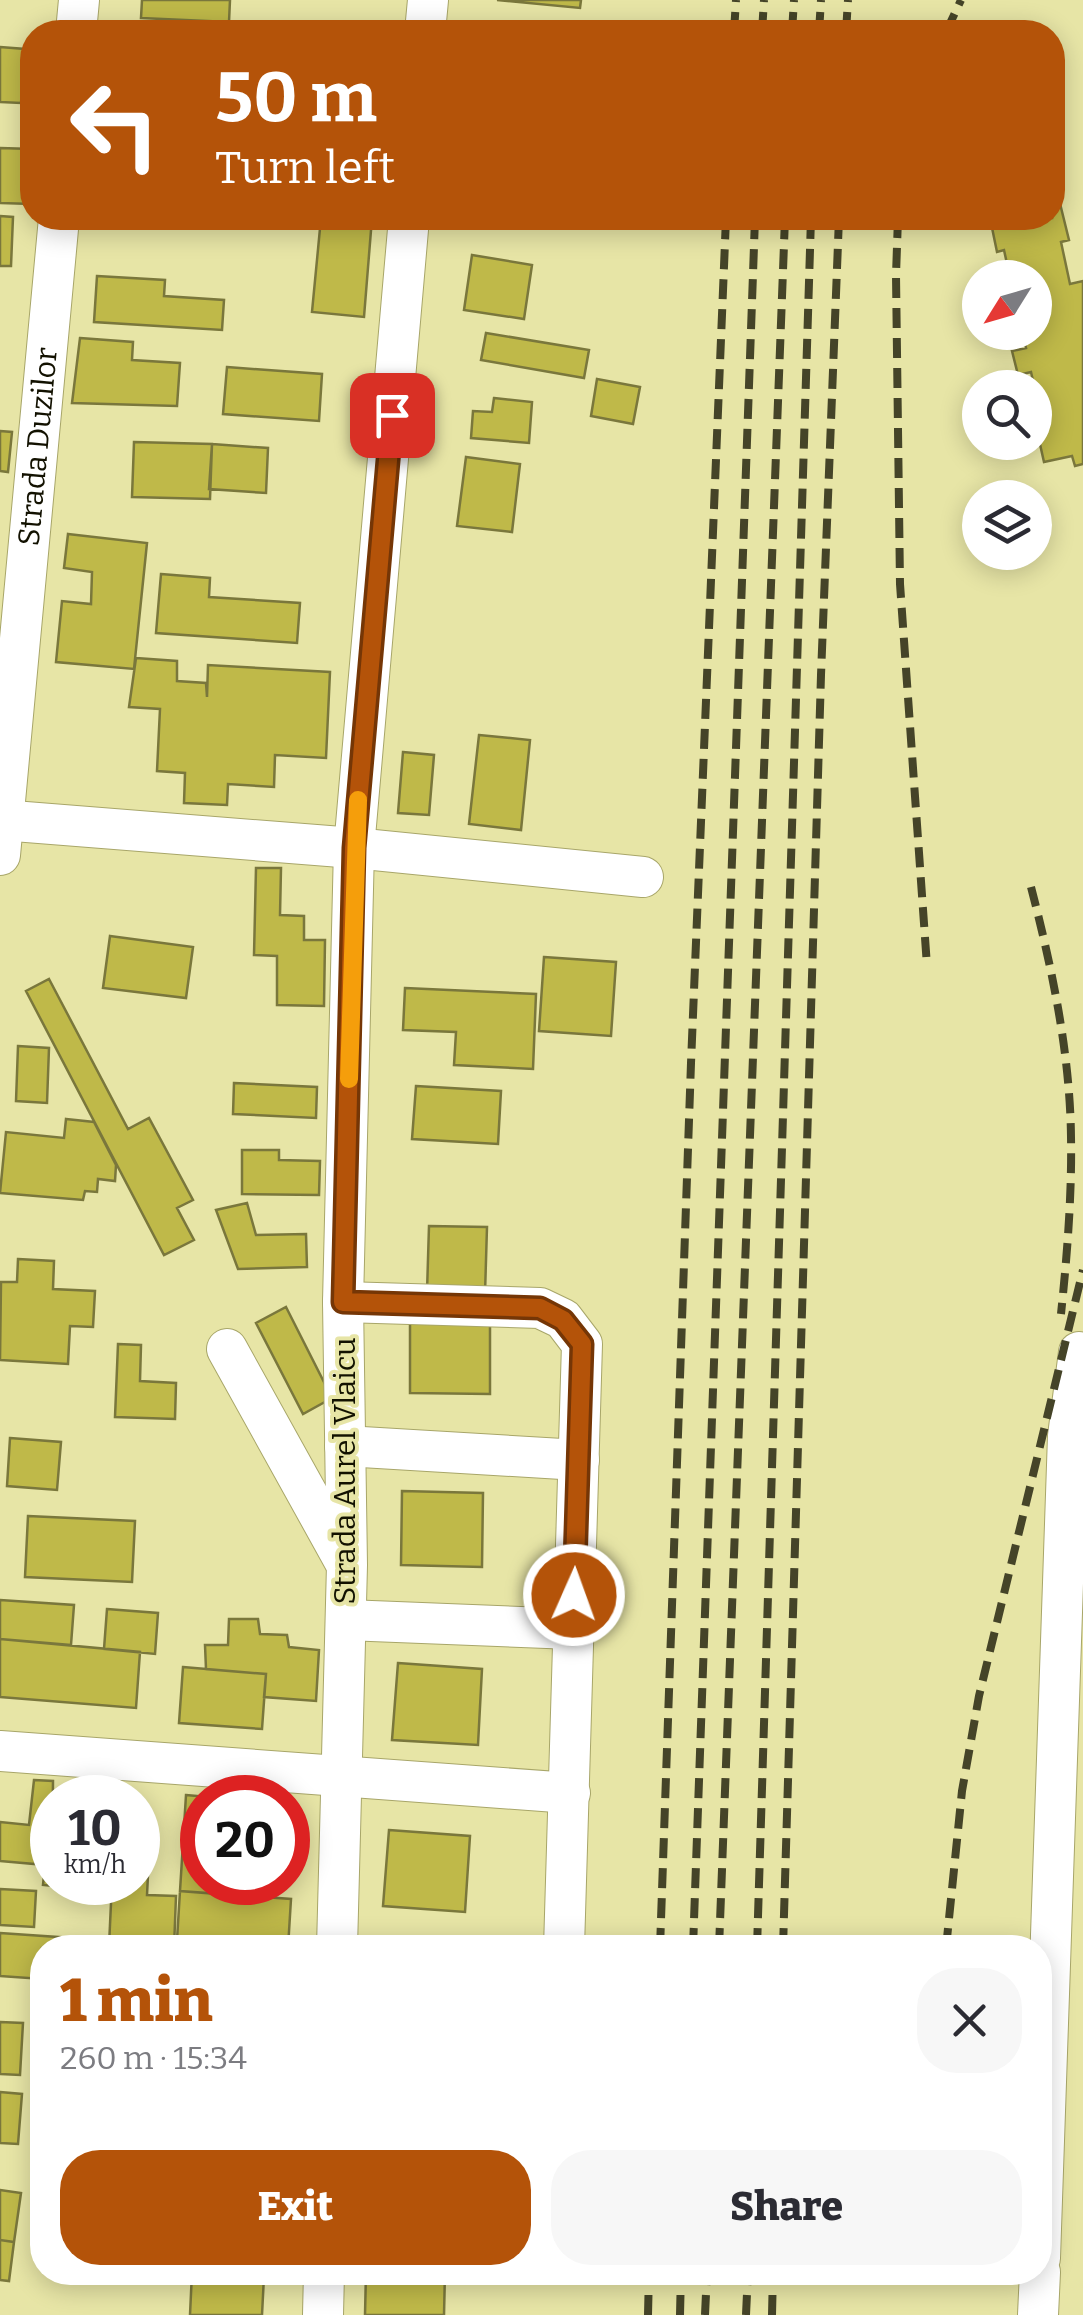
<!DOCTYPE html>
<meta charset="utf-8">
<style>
:root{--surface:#fff;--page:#f7f7f7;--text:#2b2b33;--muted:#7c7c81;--accent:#b45309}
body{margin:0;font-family:Bitter,serif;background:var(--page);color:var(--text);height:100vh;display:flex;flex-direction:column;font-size:38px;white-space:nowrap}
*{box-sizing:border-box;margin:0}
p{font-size:32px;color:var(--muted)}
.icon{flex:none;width:55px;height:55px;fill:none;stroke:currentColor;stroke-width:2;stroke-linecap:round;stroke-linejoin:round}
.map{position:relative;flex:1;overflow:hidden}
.panel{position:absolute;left:30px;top:1935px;width:1022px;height:350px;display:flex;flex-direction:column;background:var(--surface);border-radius:40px;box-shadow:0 5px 25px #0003}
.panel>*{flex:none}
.guide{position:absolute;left:20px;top:20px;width:1045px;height:210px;border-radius:40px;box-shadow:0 5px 25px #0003;background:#b45309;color:#fff;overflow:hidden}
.needle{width:65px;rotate:233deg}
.fabs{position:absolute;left:962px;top:260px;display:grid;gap:20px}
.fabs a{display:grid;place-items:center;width:90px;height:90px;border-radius:50%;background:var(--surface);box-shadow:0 5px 25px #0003;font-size:50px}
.speed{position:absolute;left:30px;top:1775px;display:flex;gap:20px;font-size:50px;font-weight:700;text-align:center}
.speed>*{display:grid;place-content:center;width:130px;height:130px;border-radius:50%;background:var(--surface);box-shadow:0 5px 25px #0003;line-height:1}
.speed small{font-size:25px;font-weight:400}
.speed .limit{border:15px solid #d22;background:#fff;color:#111}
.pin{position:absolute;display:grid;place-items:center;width:85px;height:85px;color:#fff;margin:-42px;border-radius:20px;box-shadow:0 5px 15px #0006}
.me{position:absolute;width:110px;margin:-55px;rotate:2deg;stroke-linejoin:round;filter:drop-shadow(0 0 8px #0008)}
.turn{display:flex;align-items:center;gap:35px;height:210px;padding:0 30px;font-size:45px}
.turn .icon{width:130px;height:130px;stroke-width:2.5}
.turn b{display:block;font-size:70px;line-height:85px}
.round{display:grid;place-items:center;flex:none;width:105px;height:105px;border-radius:40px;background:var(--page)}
.overview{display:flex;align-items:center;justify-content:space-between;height:170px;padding:0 30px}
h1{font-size:60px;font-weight:800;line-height:75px;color:var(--accent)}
.primary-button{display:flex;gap:20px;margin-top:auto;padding:20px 30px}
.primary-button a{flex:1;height:115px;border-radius:40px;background:var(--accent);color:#fff;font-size:40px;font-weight:800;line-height:115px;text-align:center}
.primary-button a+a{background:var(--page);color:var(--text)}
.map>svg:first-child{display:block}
</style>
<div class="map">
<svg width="1083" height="2315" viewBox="0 0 1083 2315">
<rect width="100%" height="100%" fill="#e7e5a6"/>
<path fill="#bfb949" stroke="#7a773c" stroke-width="2.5" d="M142,0H230L229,22L141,18Z
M497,0H581L580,8Z
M0,47L25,49L21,103L0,102Z
M0,148L32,149V204L0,203Z
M1052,171L1069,240L1061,242L1070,284L1083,281V464L1075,466L1072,456L1044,462L1035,422L1036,394L1031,372L1018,375L1012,351L1026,348L1023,333L1035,332V278H996L1009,273L1004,250L997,252L990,218H1052Z
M0,216L13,217L11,266H0Z
M321,218H372L364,317L312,312Z
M472,255L532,265L524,319L464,310Z
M97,276L165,280L164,296L224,300L222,330L94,322Z
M486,333L589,350L584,378L481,360Z
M80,338L133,342L132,360L180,363L177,406L72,403Z
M227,367L322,374L319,421L223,414Z
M597,379L640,387L633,424L591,416Z
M494,398L532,402L529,443L471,438L473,411L492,412Z
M0,431L12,432L8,472L0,471Z
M134,442L212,444L210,499L132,497Z
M212,444L268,448L266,493L209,489Z
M466,457L520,464L512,532L457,526Z
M68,534L147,543L134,669L56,662L62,601L91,604L92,572L64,568Z
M161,574L210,578L209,597L300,603L297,643L156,633Z
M136,658L177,661V681L206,683L207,697L208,665L330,672L326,758L275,755L274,787L228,784L227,805L184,803L185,773L157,771L160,709L129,707Z
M479,735L530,740L521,830L469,824Z
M403,752L434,755L429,815L398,813Z
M256,868H281L280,915L304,916V940H325L324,1006L277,1005V956L254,955Z
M110,936L193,947L186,998L103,988Z
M544,957L616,962L611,1036L539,1031Z
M49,979L128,1129L149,1118L193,1200L177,1208L194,1240L164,1255L26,991Z
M405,988L536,994L533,1069L454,1065L456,1032L403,1030Z
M18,1046L49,1048L47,1103L16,1101Z
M234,1083L317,1087L316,1118L233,1114Z
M416,1086L501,1091L498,1144L412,1139Z
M66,1119L94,1122L116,1165L115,1181L98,1179L97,1192L85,1191L83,1200L0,1193L6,1132L64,1138Z
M242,1150H279V1160L320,1161L319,1195L242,1194Z
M247,1203L256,1235L306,1234L307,1267L238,1269L216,1210Z
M429,1226L487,1227L485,1294L427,1292Z
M18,1259L54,1261L53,1289L95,1291L93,1327L70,1326L68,1364L0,1360L1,1282H17Z
M286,1307L332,1398L303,1414L256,1323Z
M410,1319L490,1321V1394L410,1393Z
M118,1344L141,1345L140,1381L176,1383L175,1419L115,1417Z
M10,1438L61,1442L57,1490L7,1486Z
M402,1491L483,1493L482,1567L401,1565Z
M28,1516L135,1521L132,1582L25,1577Z
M0,1600L74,1605L71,1645L0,1639Z
M107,1609L158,1613L155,1654L104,1649Z
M229,1619H258L260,1634L287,1635L289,1647L319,1650L316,1701L264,1697L266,1674L206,1669L205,1645H228Z
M0,1639L140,1652L136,1708L0,1697Z
M398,1663L482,1669L478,1745L392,1740Z
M183,1667L266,1674L262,1729L179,1723Z
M34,1780L53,1781L52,1882H102L101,1891L43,1885L45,1865L0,1861V1822L29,1825Z
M186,1795L208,1797L202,1798V1882H244L243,1896L180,1891Z
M389,1830L470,1836L465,1912L383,1906Z
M138,1874L148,1875L147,1895L176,1896L174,1948L109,1946L112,1882H138Z
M0,1889L36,1891L34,1927L0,1925Z
M180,1891L291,1899L288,1948L177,1940Z
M0,1933L72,1938L71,1948H42V1979L0,1976Z
M0,2022L23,2023L20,2075L0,2074Z
M0,2092L22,2094L18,2144L0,2143Z
M0,2190L21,2193L14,2242L0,2240Z
M0,2240L14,2242L9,2281L0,2280Z
M192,2272L264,2276L262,2315H190Z
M366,2272H445L444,2315H365Z"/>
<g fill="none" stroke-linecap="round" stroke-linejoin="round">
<defs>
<g id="minor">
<path d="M76,32L79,0"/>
<path d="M425,32L428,0"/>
<path d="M0,820L354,848L643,877"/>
<path id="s1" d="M0,855L59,218"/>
<path d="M343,1302L540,1308L563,1319L582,1344L564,1948"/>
<path d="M227,1349L344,1560"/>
<path d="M345,1446L579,1460"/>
<path d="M346,1620L573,1629"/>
<path d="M0,1751L570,1793"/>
<path d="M337,1948L347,1565L343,1302L354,848L409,218"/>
<path d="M1040,2258L1068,1436L1079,1352"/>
<path d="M323,2315L324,2272"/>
<path d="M1038,2315L1040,2272"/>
</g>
</defs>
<use href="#minor" stroke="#a8a669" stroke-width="42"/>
<use href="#minor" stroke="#fff" stroke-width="40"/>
<path stroke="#454428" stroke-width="8" stroke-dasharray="20 10" stroke-linecap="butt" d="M734,32L736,0
M762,32L764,0
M792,32L794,0
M819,32L821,0
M846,32L848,0
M946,32L961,0
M898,218L896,275L900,584L927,966
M1031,887C1052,968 1070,1053 1071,1137C1072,1196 1067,1256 1061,1314
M660,1948L691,1063L726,218
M693,1948L755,218
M719,1948L785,218
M757,1948L811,218
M783,1948L821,675L839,218
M946,1948L962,1791L979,1696L1083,1270
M648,2315L649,2272
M680,2315L681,2272
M705,2315L707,2272
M746,2315L748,2272
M772,2315L773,2272"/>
</g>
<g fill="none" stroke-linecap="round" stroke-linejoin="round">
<defs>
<path id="route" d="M392,415L354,848L343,1302L540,1308L563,1320L582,1344L574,1595"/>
</defs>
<use href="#route" stroke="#753606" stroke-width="25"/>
<use href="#route" stroke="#b45309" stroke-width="18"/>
<path stroke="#f59e0b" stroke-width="18" d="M349,1079L358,800"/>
</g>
<g text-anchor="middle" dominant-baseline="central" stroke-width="8" stroke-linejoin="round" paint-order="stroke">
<g font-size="30" fill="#121100" stroke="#e7e5a6">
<text stroke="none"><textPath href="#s1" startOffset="410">Strada Duzilor</textPath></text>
<text transform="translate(345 1471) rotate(-90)">Strada Aurel Vlaicu</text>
</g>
</g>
</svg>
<div class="fabs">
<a><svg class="needle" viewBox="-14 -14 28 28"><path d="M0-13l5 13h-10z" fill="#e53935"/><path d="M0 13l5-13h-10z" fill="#7c7c81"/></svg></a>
<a><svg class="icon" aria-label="search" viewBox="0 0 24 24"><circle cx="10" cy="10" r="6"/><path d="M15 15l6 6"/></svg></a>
<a><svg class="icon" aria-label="layers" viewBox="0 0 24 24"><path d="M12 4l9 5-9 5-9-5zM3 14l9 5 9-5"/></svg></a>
</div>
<div class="speed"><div>10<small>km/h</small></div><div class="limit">20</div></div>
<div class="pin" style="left:392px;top:415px;background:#d93025"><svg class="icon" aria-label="arrive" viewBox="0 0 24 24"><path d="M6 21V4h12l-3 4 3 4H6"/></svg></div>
<svg class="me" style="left:574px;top:1595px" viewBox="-20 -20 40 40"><circle r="17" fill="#b45309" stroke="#fff" stroke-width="3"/><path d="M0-11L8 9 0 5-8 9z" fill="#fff"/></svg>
<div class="guide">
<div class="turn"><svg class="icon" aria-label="left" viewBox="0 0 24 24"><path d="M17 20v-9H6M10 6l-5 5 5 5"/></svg><div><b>50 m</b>Turn left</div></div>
</div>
<section class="panel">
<div class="overview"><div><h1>1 min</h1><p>260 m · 15:34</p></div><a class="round"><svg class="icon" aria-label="close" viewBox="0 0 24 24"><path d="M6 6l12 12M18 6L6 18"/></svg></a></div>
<div class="primary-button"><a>Exit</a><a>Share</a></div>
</section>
</div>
